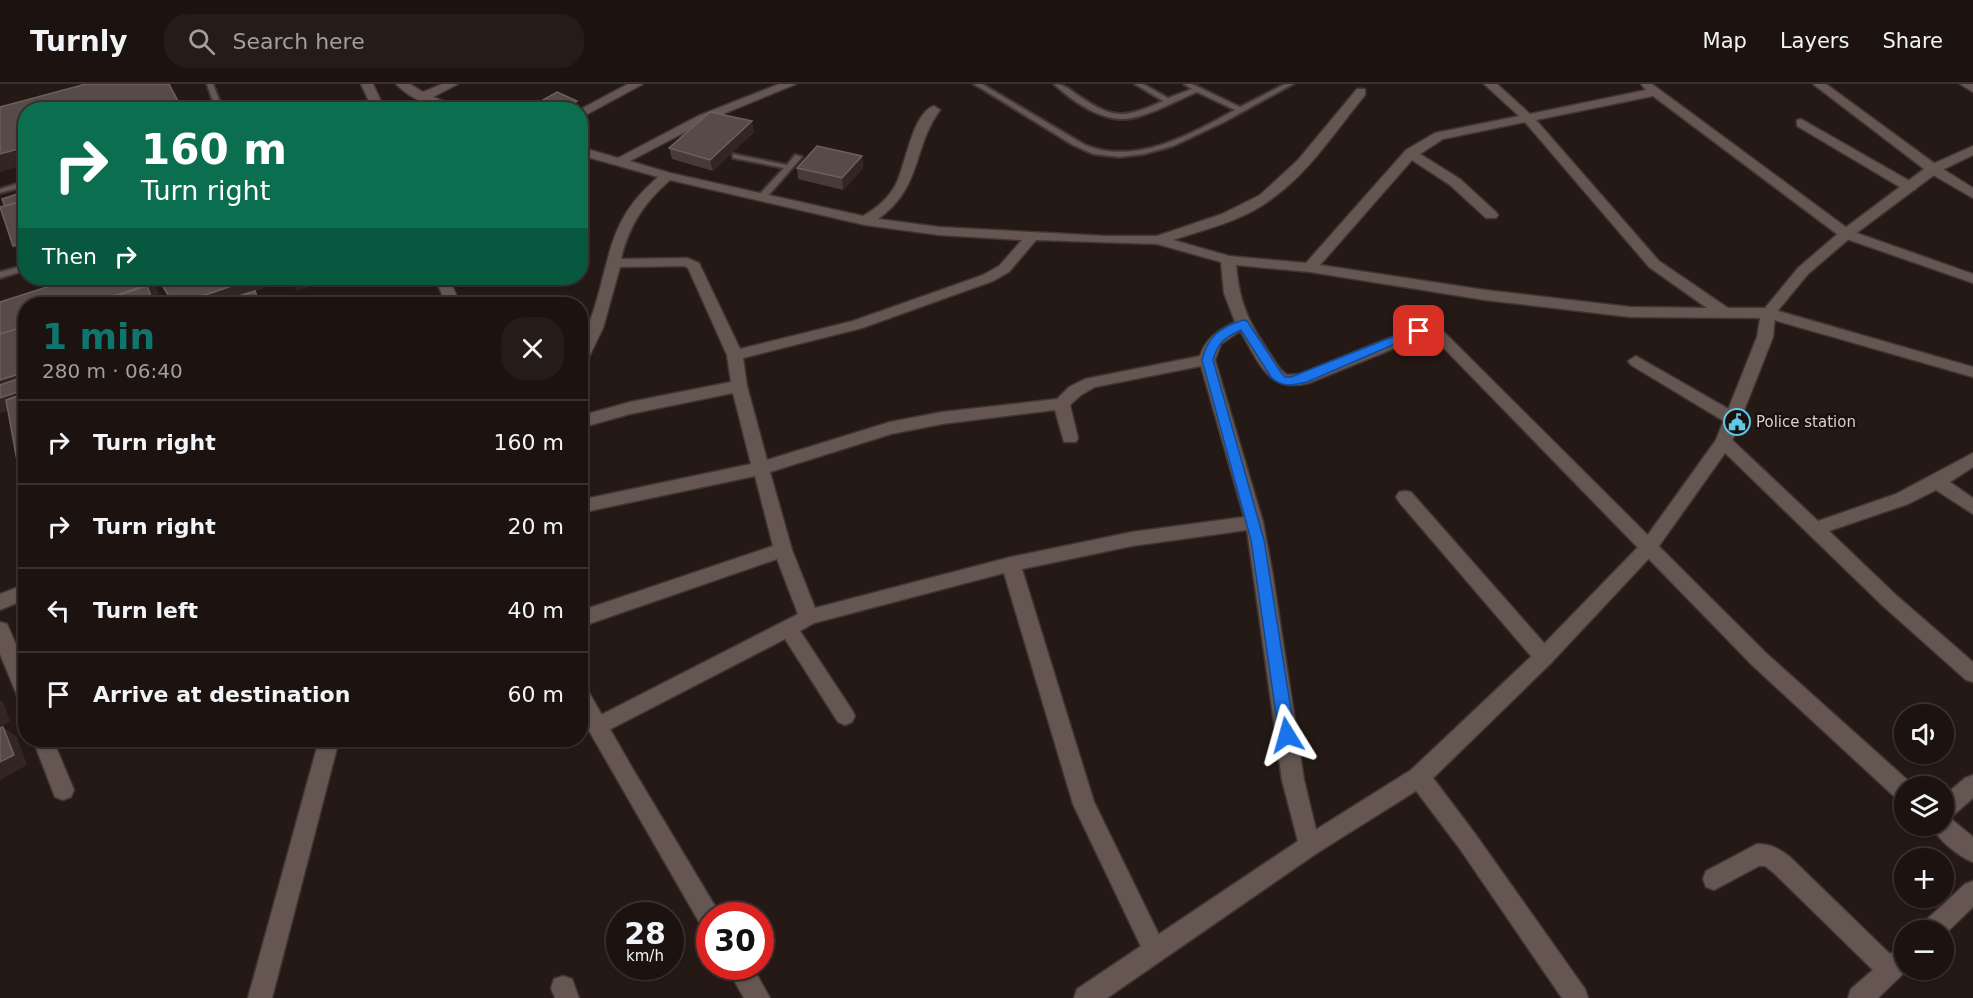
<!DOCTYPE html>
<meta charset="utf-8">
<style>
:root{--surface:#1c1310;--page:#251c19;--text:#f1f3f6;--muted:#a09e9f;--line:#3a3230;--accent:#0f766e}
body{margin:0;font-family:"DejaVu Sans",sans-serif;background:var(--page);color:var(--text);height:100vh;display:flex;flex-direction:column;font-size:22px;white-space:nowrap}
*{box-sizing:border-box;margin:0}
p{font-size:20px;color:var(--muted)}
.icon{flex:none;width:33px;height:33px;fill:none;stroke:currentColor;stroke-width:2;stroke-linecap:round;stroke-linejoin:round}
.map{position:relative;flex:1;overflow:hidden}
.panel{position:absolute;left:18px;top:213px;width:570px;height:450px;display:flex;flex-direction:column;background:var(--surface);border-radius:24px;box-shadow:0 2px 4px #0004,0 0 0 2px var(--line)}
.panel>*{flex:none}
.hud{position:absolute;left:18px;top:18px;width:570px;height:183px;border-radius:24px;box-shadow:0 2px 4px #0004,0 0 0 2px var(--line);background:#0b6e4f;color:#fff;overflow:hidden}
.fabs{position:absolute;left:1894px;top:620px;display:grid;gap:12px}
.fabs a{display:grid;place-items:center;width:60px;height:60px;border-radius:50%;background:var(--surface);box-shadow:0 2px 4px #0004,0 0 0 2px var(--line);font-size:30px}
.speed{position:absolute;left:606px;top:818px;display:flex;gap:12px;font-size:30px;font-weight:700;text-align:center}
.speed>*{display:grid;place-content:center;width:78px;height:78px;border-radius:50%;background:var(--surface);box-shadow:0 2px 4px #0004,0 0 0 2px var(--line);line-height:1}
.speed small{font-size:15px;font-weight:400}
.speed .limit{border:9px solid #d22;background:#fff;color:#111}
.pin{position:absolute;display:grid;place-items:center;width:51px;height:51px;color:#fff;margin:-26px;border-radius:12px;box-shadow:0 3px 9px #0006}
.me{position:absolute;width:66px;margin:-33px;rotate:352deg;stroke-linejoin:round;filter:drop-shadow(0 0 4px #0008)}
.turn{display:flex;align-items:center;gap:21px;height:126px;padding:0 24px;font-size:27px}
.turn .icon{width:78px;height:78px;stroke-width:2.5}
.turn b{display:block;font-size:42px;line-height:51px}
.then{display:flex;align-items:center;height:57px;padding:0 24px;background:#0003;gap:12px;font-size:22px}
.round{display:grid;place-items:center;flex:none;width:63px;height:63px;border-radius:24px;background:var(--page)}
.overview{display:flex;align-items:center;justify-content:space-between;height:102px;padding:0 24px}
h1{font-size:36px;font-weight:700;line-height:45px;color:var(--accent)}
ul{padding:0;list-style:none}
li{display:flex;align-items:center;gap:18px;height:84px;padding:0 24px;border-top:2px solid var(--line)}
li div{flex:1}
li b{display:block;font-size:22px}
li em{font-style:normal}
header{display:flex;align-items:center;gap:36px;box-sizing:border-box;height:84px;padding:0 30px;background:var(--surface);border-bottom:2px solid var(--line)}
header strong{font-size:28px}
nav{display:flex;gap:33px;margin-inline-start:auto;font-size:21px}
.search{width:420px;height:54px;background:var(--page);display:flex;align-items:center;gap:15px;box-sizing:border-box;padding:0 21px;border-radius:24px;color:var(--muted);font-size:22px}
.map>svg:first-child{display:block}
</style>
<header>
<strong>Turnly</strong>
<div class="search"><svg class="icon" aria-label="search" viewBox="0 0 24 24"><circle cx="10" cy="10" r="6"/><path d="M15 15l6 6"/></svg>Search here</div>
<nav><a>Map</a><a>Layers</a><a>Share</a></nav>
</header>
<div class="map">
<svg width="1973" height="914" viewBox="0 0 1973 914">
<rect width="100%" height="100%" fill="#251915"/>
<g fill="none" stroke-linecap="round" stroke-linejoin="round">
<defs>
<path id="lane" d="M207,0H213L223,26H216Z
M974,0H982L1085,61C1136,82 1191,50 1235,26L1197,8C1177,16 1153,30 1132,34C1105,40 1073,18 1054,0C1064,0 1070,6 1079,12C1114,36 1125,34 1163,17L1135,0H1143L1168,14L1192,5L1184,0H1192L1240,23L1285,0H1293L1224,38L1173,62L1144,70L1119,73L1093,70L1073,61Z
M733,70L787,81L795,71L802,73L765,115H759V111L784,84L733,74Z
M26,97V102L0,109V105Z
M26,181V186L0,194V188Z"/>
<path id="street" d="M396,0H410L423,8L442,0H458L433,13L464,26C440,26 413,18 396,0Z
M628,0H643L580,34L579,26Z
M779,0H796L706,37L630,77L670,89L863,132C877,124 889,114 896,100C906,81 912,29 934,22L940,26C912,64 923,103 878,135L939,143L1106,152H1157L1222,130L1260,111L1298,76L1357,5H1365V11C1336,46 1309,89 1270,116C1242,137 1206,145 1173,156L1229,172L1306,179L1406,66L1435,49L1519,32L1484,0H1497L1530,30L1646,6L1641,0H1652L1851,147L1973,190V199L1841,153L1653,12L1536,36L1659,177L1728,224H1768L1973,283V293L1767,234L1630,233L1485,216L1310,188L1236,181C1240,229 1255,247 1281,286L1287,291L1300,290L1414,244L1429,241L1444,248L1766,569L1913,701L1905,702V718L1897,715L1752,581L1434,254L1427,251L1309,299C1267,310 1259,277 1240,247L1221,260L1215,276L1263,438L1273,492L1304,696L1320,762L1317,769L1309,772L1301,769L1282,696L1247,446L1132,462L1022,485L1094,718L1162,857L1166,865L1162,873L1154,877L1146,873L1073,720L1004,489L814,539L800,547L852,626L855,632L852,638L845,641L838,638L785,555L605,648L598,651L591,648L588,642L591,636L798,530L777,475L580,543V527L773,462L755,392L580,429V416L751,380L733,309L630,330L580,344V332L630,318L731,298L727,271L688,184L684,182L620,183L603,244L585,281L580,282C580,257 589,243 596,219C612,164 611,134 658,93L580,71V63L618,74L698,32ZM1525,38L1649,183L1707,224L1630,223L1485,206L1320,181L1412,76L1450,101L1486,134H1496L1498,131L1496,128L1460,95L1420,70L1443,55ZM670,96L865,141L939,151L1022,156L999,182L983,191L853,237L740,265L699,179L687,174L621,175C629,141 644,119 670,96ZM1036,156L1157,160L1221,178L1224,209L1235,238C1218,246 1206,254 1200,272L1085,295L1069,303L1057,315L942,328L890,338L767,376L747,302L743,274L862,244L993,197L1009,188ZM1201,282L1244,433L1132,448L1011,473L815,524L792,466L770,388L891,350L942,340L1055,326L1064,358H1076L1078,354L1070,321L1081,311L1095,303Z
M1813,0H1826L1938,82L1973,104V114L1928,88Z
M1960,0H1973V8Z
M1801,35L1915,100L1917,103L1915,106H1905L1797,42V36Z
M1636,272L1739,331L1741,335L1739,339H1727L1631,281L1628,277Z
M1724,352L1730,354L1818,437L1896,410L1973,369V383L1950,398L1973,414V430L1936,406L1908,420L1829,447L1897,512L1973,578V598L1966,596L1883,522L1718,362L1716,358L1718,354Z
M1405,407L1411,408L1551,567L1554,573L1551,579L1544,581L1537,579L1399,418L1396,413L1399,408Z
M0,538L7,540L26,584V618L19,616L0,570Z
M33,656H53L74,706L71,713L63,716L55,713Z
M319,656H339L272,914H248Z
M1419,683L1427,686L1476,751L1585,905L1588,914H1562L1460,765L1411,700L1408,693L1411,686Z
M1973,691V714L1950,734L1973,753V778C1958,772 1937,755 1931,741H1944V712L1965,694Z
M1757,760C1772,760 1779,765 1790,773L1890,870L1905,860V885H1908L1878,914H1848L1851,905L1873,886L1774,789L1765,782H1759L1714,806L1706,803L1703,795L1706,787Z
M1973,797V823L1944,851V846H1920L1924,838L1965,800Z
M563,892L572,895L579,914H555L551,904L554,895Z"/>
<path id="secondary" d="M361,0H373L385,26H373Z
M1973,62V71L1938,88L1851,153L1808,190L1775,230L1773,253L1730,362L1654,469L1551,579L1427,700L1317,769L1107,914H1074L1077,905L1301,755L1411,686L1537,567L1642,459L1716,356L1757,253L1761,229L1798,184L1841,147L1928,82Z
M435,194H449L460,220H446Z
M26,500V515L0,526V510Z
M580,603L587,605L634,687L718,827L720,831H710V846L702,843L580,631Z
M726,882H752L770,914H744Z"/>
</defs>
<use href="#lane" stroke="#3f3634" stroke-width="4"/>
<use href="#street" stroke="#3f3634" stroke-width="3"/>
<use href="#secondary" stroke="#3f3634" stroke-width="3"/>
<use href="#lane" fill="#655651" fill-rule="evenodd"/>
<use href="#street" fill="#655651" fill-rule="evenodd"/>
<use href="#secondary" fill="#655651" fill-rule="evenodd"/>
</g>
<path fill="#483a36" d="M754,48L713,87L672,75L669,64Z
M862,72L863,84L843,106L798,95L797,84Z"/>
<path fill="#332622" d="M169,0L183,26H156Z
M577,17L579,24L577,26H561Z
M752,37L754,48L713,87L710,76Z
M26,63V81L0,88V70Z
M862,72L863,84L843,106L842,94Z
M26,158V177H25L13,162Z
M148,194H152L159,211L155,212L159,220H91Z
M255,194H263L268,203L255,207L262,220H179Z
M296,194H336L297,207L290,196Z
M26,288V320L0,329V296Z
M26,391V399L20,393Z
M0,616L3,618L10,637L0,643Z
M3,643L17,653L27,681L0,696V678Z"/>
<path fill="#584b47" stroke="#6c605c" stroke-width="1.5" d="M86,0H169L179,19L156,26H26V63L0,70V23Z
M557,8L577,17L561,26H525Z
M710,28L752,37L710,76L669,64Z
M817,62L862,72L842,94L797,84Z
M26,107V116L5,122L2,115Z
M26,116V158L13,162L0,123Z
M75,194H148L151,199L91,220H26V242L0,250V218Z
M192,194H255L179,220H174L163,203Z
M147,202L154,220H91Z
M255,207L260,220H216V219Z
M26,242V288L0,296V250Z
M26,292V305L0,314V301Z
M26,309V391L20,393L6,316Z
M3,643L14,671L0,678V644Z"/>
<path fill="#1a73e8" stroke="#114b97" stroke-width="1.5" d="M1243,236L1247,237L1280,287L1285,293H1291L1415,244L1419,243L1425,247L1307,298C1293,301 1282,304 1271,293L1241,246C1224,254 1218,258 1213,276L1264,456L1295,651L1292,656L1287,658L1281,656L1279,651L1251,456L1202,276C1208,252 1219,244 1243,236Z"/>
<defs>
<symbol id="civic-ring" viewBox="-11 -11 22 22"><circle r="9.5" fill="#1c100c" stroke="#5dc7e8" stroke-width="1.5"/><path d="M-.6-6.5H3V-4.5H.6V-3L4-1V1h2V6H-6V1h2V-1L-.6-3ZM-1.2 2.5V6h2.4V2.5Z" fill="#5dc7e8"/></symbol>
</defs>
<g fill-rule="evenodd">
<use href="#civic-ring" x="1722" y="323" width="30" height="30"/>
</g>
<g text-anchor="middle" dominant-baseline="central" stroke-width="5" stroke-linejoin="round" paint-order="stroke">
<g font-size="15" fill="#dad1ce" stroke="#1c100c" text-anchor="start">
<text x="1756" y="338">Police station</text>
</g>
</g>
</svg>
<div class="fabs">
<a><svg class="icon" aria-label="sound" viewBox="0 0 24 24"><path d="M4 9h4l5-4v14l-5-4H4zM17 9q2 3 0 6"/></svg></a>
<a><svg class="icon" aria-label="layers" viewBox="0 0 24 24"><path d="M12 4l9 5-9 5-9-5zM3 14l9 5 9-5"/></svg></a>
<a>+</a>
<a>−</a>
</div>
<div class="speed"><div>28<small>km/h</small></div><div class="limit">30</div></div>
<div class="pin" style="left:1419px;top:247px;background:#d93025"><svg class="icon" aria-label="arrive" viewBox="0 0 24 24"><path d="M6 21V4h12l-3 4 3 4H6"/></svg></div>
<svg class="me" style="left:1287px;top:651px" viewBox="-20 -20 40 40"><path d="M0-17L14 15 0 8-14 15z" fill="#1a73e8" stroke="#fff" stroke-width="4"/></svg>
<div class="hud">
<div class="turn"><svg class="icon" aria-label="right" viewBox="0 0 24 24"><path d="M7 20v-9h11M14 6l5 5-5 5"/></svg><div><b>160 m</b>Turn right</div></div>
<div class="then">Then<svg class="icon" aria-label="right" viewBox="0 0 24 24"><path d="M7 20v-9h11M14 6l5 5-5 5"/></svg></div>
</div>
<section class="panel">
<div class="overview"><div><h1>1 min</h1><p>280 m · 06:40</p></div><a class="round"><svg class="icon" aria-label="close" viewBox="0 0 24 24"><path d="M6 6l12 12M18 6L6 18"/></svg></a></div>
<ul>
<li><svg class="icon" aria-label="right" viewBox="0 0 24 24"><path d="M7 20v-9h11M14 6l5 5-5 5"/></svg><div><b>Turn right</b></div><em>160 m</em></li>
<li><svg class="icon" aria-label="right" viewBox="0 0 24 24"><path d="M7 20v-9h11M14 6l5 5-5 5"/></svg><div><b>Turn right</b></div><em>20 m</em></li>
<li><svg class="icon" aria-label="left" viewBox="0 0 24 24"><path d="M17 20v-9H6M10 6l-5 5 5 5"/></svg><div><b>Turn left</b></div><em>40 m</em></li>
<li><svg class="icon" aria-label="arrive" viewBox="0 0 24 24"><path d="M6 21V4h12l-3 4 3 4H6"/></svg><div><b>Arrive at destination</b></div><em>60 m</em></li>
</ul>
</section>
</div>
